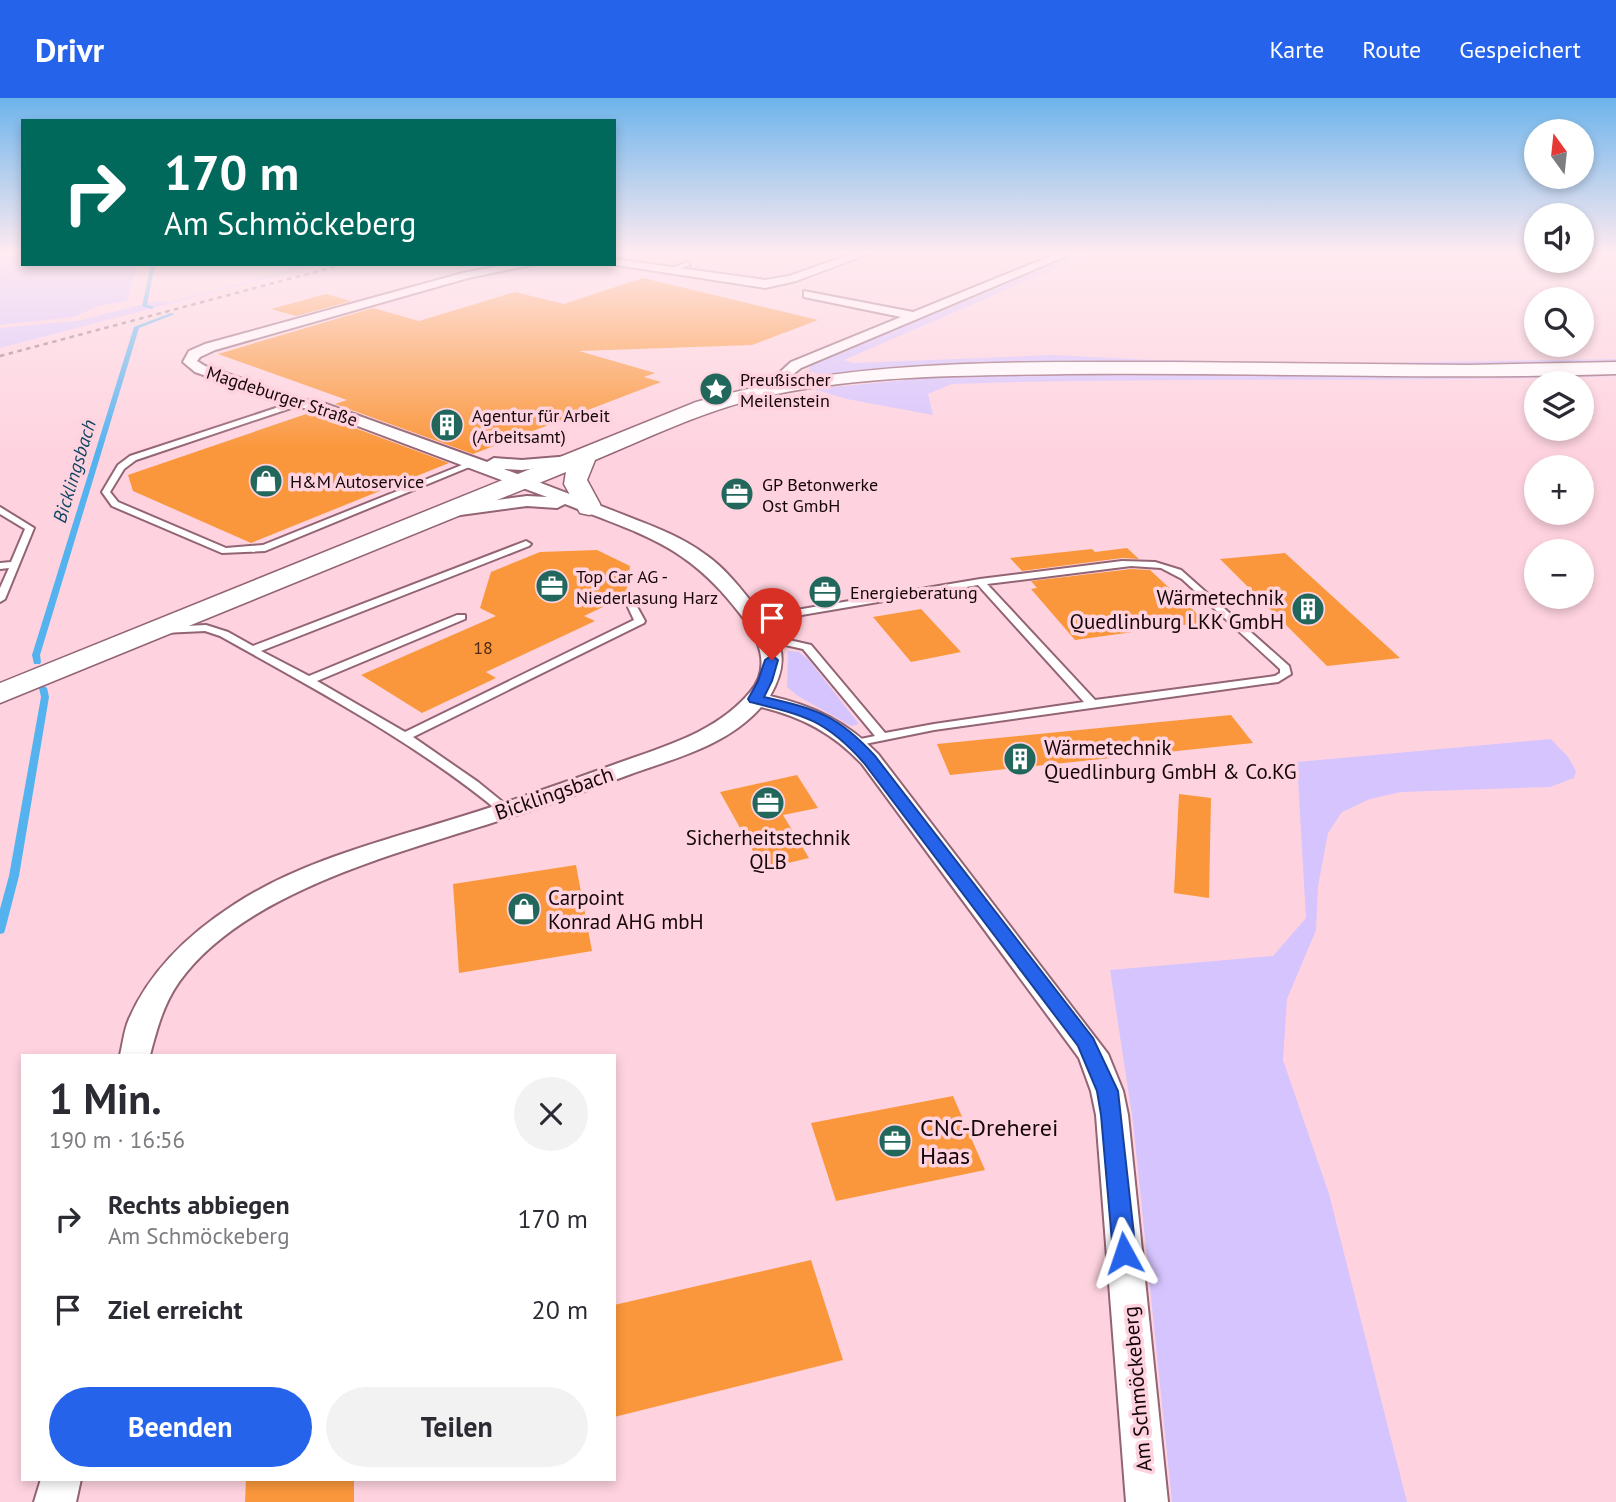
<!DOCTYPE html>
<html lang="de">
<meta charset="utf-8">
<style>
:root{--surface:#fff;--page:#f2f2f3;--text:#2b2b33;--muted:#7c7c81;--accent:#2563eb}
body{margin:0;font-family:"PT Sans",sans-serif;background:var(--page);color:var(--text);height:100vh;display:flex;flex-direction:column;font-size:26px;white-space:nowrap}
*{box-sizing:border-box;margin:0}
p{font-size:23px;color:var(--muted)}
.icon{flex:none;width:38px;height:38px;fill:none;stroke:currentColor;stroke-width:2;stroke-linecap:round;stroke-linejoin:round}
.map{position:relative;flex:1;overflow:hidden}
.details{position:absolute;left:21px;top:956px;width:595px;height:427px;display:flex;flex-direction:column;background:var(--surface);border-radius:0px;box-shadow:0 4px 10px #0003}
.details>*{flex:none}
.guide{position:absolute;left:21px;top:21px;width:595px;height:147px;border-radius:0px;box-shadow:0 4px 10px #0003;background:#00695c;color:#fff;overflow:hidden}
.needle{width:46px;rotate:345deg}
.controls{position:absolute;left:1524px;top:21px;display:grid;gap:14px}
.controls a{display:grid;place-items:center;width:70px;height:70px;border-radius:50%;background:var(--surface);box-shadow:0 4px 10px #0003;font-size:35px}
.pin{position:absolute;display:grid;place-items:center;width:60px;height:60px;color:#fff;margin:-72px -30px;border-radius:50% 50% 50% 0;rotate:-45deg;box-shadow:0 0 7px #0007}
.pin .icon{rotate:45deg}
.me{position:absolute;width:77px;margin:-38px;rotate:355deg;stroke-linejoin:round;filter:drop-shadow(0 0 5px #0008)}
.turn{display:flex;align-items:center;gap:24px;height:147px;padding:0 28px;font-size:32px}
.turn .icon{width:91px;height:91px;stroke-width:2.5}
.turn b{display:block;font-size:49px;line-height:60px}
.round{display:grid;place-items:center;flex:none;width:74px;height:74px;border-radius:37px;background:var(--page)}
.head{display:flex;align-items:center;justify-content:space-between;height:119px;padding:0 28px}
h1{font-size:42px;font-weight:700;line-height:52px}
.action{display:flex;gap:14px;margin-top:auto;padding:14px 28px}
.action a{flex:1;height:80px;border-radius:42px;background:var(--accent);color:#fff;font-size:28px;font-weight:700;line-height:80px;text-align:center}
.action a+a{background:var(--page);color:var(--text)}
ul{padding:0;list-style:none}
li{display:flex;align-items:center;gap:21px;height:91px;padding:0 28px}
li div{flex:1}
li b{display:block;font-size:26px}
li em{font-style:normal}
header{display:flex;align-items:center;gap:42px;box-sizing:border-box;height:98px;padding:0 35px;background:var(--accent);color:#fff}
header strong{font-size:33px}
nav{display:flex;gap:38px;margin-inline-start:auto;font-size:24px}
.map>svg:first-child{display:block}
</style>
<header>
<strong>Drivr</strong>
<nav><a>Karte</a><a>Route</a><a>Gespeichert</a></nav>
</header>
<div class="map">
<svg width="1616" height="1404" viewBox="0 0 1616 1404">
<rect width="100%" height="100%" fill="#fed3df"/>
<path fill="#d6c4fe" d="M0,156H23V166H137L127,203L98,208L74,219L0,227Z
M1076,156H1089L844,262L853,265L1053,257L1153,262L1367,265L1616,261V266L823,278L809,273L810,268L820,263Z
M321,166L0,250V230L77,223L157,203L171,204L294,171L287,168Z
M1062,275L1482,280L1616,275V278C1395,285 1173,278 952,286L928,296L933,317L847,301L813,291L946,278Z
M788,553L799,554L809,562L859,626L851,628L798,598L787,589Z
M1551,641L1568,659L1576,673L1574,680L1550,689L1401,694L1370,701L1342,714L1328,735L1318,788L1316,832L1287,901L1283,962L1329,1096L1407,1404H1172L1133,1024L1110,872L1273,858L1306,820L1297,664Z"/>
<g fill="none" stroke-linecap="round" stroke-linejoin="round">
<path fill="#54b3ef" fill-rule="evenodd" d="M151,166H155L147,207L154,209L152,211L142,208Z
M171,215L175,216L139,230L40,557L41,564L40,566H34L32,557L134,229Z
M43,587L47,590L49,599L19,778L5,832L4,835L0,836V811L9,778L41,599L39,590Z"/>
</g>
<path fill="#fa973c" d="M643,180L818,222L752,247L579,253L655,275L644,279L661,284L473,356L335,306L347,302L218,256L373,210L419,223L515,194L564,206Z
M326,196L351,203L296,218L271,211Z
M312,314L449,365L251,445L133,393L128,377Z
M1127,450L1139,461L1122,460L1022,473L1010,460L1092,451L1095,454Z
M597,452L630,468L626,498L584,518L595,523L486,574L496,580L422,615L361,577L496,518L480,510L491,474L540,454Z
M1285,455L1400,560L1327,568L1220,461Z
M1131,471L1150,472L1206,524L1075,542L1031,491L1037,490L1031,483Z
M921,511L961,554L911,564L873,519Z
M1231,617L1253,645L950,677L937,646Z
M797,677L818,710L783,717L809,760L763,771L720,694Z
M1179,696L1211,700L1209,800L1174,795Z
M576,767L592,853L459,875L453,786Z
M953,998L985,1072L836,1103L811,1025Z
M811,1162L843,1262L614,1319V1207Z
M246,1381H354V1404H245Z"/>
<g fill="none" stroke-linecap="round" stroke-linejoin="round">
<defs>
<path id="service" d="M688,164L690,167L672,173L669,171Z
M297,303L301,305L300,307L136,362L124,371L110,394L118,404L226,450L263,447L472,363L479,365L265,453L222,455L112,408L102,394L118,367L130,358Z
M0,409L34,430L5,501L0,504V490L9,470L0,471V465L11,464L25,431L0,416Z
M526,443L531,446L529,448L261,553L309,578L457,517H465V521L317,583L405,634L634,522L627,507L629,505H635L645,523L644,525L413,639L478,684L510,710L512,713L506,717L502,716C415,644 318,593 220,538L205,533L163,535L158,532L163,529L206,527L228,534L253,548Z
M1122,463L1155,464L1181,472L1289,568L1291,576L1278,584L934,632L855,648L849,645L851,643L875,638L803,551L763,542V538L767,537L811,547L885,635L934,626L1084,604L978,487L755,525L750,522L755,519L980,481ZM1131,468L1161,470L1182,481L1280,571V575L1275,578L1095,602L987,486Z"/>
<path id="minor" d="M852,156H868L796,183L765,190L610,166H614V161L765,182L789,178Z
M1056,156H1071L801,270L792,277L802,287L800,290C789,293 781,286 778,276L791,264L901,219L804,199V193L913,214Z
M510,166H536L468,180L215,252L200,259L197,263L205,268L300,301L323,305L487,364L494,360L522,362L583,357L585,360L583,363L577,365L522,372L504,371C541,385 577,399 614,413C646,426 678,436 706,457C727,472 741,491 757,511C782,542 791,561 770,598C814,608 847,624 878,656L1108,956L1123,993L1128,1017L1168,1404H1126L1096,1017L1091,993L1079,960L862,666C833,635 802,619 761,609C728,647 676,660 631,676C588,692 545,708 501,722C399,755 244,793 179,884C163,907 157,931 150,957H120C123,945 124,932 129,921C151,871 190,835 235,806C298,765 375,745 447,723C503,706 558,687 613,667C662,649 717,635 751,593C772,568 758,539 741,517C687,446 643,437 565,406L557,410L527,408L453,418L447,417L444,413L447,409L453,408L527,398L547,399L315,312L292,308L195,274L183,264L189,253L205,246L463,175Z
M41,1381H81L76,1404H34Z"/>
<path id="secondary" d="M1172,264L1468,267L1616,264V276C1433,282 1250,274 1067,276C961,278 850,276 747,303C695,317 645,341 595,362L587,382L600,406L601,410L598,415L589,417L580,415L564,386L566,374L0,605V585L696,304C851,260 1013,264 1172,264Z"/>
</defs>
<use href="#service" stroke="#936473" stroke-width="4"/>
<use href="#minor" stroke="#936473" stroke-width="4"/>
<use href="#secondary" stroke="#936473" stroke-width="3"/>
<use href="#service" fill="#fff" fill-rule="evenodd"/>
<use href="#minor" fill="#fff" fill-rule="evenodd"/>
<use href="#secondary" fill="#fff" fill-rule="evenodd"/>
<path stroke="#92737c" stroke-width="2.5" stroke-dasharray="4.5 4.5" stroke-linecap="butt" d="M0,258L345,166"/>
</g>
<linearGradient id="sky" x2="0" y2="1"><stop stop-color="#6db4eb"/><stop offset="0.44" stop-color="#ffebf1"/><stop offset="1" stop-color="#ffebf1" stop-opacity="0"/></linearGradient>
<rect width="1616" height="352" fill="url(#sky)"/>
<path fill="#2563eb" stroke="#184099" stroke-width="2" d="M772,557L778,562L772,583L764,599C816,611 838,617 875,658L1093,940L1118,993L1136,1155L1133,1162L1124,1165L1116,1162L1113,1155L1101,1017L1097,993L1078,948L864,665C826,622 804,617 750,604L748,601L758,583L765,562Z"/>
<defs>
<symbol id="sight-disc" viewBox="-11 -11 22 22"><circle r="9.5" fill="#21675b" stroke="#fed3df"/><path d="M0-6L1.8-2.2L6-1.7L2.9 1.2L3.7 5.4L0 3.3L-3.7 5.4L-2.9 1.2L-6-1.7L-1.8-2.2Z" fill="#fff"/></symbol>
<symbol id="building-disc" viewBox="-11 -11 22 22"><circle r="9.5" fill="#21675b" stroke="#fed3df"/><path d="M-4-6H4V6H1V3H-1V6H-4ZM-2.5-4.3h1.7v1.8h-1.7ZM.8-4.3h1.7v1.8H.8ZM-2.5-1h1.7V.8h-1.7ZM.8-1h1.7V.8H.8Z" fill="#fff"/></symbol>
<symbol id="shop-disc" viewBox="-11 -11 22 22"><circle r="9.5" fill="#21675b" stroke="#fed3df"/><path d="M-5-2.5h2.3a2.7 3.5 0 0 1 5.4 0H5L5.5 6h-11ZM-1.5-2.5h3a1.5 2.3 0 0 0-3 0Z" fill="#fff"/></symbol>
<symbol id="office-disc" viewBox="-11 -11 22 22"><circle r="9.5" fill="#21675b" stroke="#fed3df"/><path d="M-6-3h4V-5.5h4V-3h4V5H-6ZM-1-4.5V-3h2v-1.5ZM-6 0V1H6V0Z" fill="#fff"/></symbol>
</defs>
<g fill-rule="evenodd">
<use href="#sight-disc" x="697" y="272" width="38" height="38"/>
<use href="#building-disc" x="428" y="308" width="38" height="38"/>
<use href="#shop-disc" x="247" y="364" width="38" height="38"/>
<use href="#office-disc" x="718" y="377" width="38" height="38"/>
<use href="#office-disc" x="533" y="469" width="38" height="38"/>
<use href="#office-disc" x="806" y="475" width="38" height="38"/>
<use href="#building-disc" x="1289" y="492" width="38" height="38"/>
<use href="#building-disc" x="1001" y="642" width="38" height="38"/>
<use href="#office-disc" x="749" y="686" width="38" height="38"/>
<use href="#shop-disc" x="505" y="792" width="38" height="38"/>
<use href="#office-disc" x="876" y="1024" width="38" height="38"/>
</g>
<g text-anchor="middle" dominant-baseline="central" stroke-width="7" stroke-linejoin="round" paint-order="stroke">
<g font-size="18" fill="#16060b" stroke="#fed3df" text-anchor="start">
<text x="740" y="281">Preußischer<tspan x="740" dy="21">Meilenstein</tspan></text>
<text x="472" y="317">Agentur für Arbeit<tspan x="472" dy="21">(Arbeitsamt)</tspan></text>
<text x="290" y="383">H&amp;M Autoservice</text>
<text x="762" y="386">GP Betonwerke<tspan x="762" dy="21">Ost GmbH</tspan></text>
<text x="576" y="478">Top Car AG -<tspan x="576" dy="21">Niederlasung Harz</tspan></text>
<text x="850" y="494">Energieberatung</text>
</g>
<g font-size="18" fill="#16060b" stroke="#fed3df">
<text transform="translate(282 298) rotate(18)">Magdeburger Straße</text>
</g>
<g font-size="18" fill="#4f2a17">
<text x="483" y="549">18</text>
</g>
<g font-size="19" font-style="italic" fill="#104563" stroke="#fed3df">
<text transform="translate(74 373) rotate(-73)">Bicklingsbach</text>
</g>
<g font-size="21" fill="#16060b" stroke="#fed3df" text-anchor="start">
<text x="1284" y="499" text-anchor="end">Wärmetechnik<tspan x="1284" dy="24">Quedlinburg LKK GmbH</tspan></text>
<text x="1044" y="649">Wärmetechnik<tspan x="1044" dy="24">Quedlinburg GmbH &amp; Co.KG</tspan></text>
<text x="768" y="739" text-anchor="middle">Sicherheitstechnik<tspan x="768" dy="24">QLB</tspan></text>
<text x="548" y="799">Carpoint<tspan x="548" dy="24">Konrad AHG mbH</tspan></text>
</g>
<g font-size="21" fill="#16060b" stroke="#fed3df">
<text transform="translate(554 695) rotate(-19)">Bicklingsbach</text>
<text transform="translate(1137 1291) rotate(-95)">Am Schmöckeberg</text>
</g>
<g font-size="24" fill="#16060b" stroke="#fed3df" text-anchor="start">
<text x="920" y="1029">CNC-Dreherei<tspan x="920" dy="28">Haas</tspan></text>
</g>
</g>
</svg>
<div class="controls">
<a><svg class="needle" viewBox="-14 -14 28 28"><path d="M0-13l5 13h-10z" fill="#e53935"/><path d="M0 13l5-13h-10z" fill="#7c7c81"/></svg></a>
<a><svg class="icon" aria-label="sound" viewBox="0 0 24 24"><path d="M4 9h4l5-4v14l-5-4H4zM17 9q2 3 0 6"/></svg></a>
<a><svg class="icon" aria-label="search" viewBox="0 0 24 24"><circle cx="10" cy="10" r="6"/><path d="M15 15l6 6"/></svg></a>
<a><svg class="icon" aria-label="layers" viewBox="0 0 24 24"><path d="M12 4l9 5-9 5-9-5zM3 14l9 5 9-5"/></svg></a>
<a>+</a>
<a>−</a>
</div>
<div class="pin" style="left:772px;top:562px;background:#d93025"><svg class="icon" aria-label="arrive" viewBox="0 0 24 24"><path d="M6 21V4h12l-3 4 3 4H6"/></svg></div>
<svg class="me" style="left:1124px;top:1155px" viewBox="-20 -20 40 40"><path d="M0-17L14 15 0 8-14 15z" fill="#2563eb" stroke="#fff" stroke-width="4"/></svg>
<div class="guide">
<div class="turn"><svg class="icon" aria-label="right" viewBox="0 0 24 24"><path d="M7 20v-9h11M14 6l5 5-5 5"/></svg><div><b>170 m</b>Am Schmöckeberg</div></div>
</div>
<section class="details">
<div class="head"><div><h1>1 Min.</h1><p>190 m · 16:56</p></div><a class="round"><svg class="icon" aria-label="close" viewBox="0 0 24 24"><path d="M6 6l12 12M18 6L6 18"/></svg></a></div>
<ul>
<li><svg class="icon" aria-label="right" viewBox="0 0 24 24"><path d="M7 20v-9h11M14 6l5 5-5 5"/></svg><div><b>Rechts abbiegen</b><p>Am Schmöckeberg</p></div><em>170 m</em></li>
<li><svg class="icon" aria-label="arrive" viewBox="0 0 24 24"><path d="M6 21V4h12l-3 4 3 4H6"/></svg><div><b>Ziel erreicht</b></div><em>20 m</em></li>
</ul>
<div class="action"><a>Beenden</a><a>Teilen</a></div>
</section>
</div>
